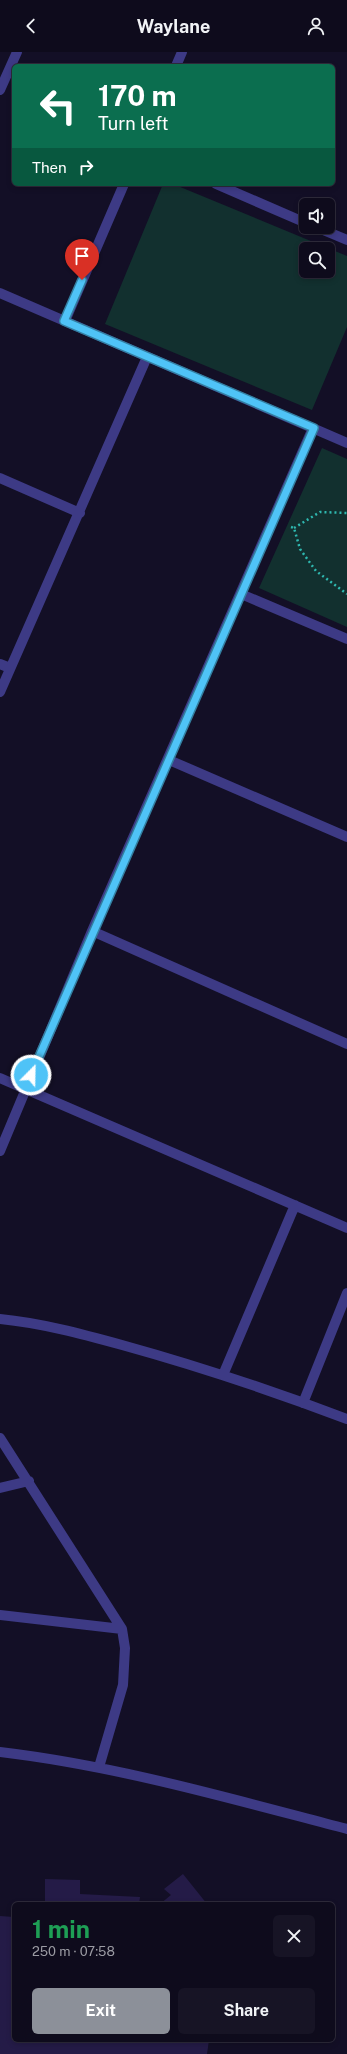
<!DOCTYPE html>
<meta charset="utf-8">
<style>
:root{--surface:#0e0b1c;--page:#171425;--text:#f1f3f6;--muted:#9b9ba3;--line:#2e2b3b;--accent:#8c9099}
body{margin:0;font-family:"Public Sans",sans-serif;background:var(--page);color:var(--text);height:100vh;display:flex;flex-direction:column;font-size:15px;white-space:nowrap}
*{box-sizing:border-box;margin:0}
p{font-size:13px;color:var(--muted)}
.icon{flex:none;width:22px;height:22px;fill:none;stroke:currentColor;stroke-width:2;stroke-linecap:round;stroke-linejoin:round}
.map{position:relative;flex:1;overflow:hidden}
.details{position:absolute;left:12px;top:1850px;width:323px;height:140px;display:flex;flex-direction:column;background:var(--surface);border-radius:6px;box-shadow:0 2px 6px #0003,0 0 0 1px var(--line)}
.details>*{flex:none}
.top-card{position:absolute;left:12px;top:12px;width:323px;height:122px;border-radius:6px;box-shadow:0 2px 6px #0003,0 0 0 1px var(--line);background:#0b6e4f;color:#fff;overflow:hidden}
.fabs{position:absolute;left:299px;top:146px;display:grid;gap:8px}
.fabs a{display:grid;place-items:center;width:36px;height:36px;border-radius:6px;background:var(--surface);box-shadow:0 2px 6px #0003,0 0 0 1px var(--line);font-size:20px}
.pin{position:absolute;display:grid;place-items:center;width:34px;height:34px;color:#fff;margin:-41px -17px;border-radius:50% 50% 50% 0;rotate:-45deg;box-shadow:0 0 4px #0007}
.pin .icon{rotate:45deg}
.me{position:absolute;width:44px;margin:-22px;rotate:23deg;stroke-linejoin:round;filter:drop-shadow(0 0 3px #0008)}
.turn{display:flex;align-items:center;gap:14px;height:84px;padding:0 20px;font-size:18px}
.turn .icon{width:52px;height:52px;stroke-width:2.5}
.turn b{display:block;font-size:28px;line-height:34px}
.then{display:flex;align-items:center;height:38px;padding:0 20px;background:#0003;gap:8px;font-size:15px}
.round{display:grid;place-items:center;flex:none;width:42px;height:42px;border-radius:6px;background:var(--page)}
.headline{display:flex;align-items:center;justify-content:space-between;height:68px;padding:0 20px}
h1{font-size:24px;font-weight:700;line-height:30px;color:#1e9e55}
.action{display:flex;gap:8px;margin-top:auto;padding:8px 20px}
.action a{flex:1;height:46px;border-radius:6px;background:var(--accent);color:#fff;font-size:16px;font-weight:700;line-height:46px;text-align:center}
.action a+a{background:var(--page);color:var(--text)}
header{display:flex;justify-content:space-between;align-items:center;height:52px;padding:0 20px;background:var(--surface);font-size:18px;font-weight:700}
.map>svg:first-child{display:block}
</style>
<header><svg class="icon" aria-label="back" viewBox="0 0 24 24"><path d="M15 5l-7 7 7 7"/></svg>Waylane<svg class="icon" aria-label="person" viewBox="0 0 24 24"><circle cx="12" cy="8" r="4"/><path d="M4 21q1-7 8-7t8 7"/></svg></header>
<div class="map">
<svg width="347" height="2002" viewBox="0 0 347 2002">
<rect width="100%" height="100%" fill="#130f26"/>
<path fill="#12302f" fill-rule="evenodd" d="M163,132H173L347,204V275L312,358L105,272ZM306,197H328V219H306Z
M322,396L347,407V575L259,536Z"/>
<path fill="#241b47" d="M183,1822L207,1852H160L171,1843L164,1837Z
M45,1827L80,1828V1842L140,1845L139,1852H38L45,1849Z
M0,1864L14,1865V1988H209L207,2002H0Z"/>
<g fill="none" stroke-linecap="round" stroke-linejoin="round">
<path stroke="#2fb8b0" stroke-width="2.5" stroke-dasharray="2 3" stroke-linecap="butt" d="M291,475L294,476L300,497L316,519L347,542
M294,476L320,460L347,461"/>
<path stroke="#3d3a85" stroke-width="10" d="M176,14L182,0
M0,38L17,0
M216,132L306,171
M316,175L347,188
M0,241L347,391
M65,269L124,132
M0,426L80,461
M241,542L347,587
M0,612L10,616
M0,640L147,305
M169,708L347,785
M92,879L347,992
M0,1026L347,1176
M0,1099L92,879L313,376
M0,1267C41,1271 82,1282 122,1293C198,1314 273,1339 347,1367
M223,1323L295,1153
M303,1351L347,1241
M0,1386L122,1577L125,1596L123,1633L99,1715
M0,1436L29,1429
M0,1563L122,1577
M0,1700C118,1714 232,1747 347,1777"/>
</g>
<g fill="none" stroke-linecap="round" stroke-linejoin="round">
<defs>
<path id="route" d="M31,1023L314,376L64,269L82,228"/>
</defs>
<use href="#route" stroke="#337fa1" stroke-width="10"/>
<use href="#route" stroke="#4fc3f7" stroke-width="7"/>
</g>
</svg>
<div class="fabs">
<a><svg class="icon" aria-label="sound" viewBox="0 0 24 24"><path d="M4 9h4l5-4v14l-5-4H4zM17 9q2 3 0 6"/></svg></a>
<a><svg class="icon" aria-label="search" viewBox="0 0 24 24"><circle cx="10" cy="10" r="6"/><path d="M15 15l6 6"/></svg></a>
</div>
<div class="pin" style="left:82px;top:228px;background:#d93025"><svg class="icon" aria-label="arrive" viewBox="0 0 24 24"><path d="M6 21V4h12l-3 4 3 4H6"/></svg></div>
<svg class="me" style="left:31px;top:1023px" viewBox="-20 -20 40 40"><circle r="17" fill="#4fc3f7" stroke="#fff" stroke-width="3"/><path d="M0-11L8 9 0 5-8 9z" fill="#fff"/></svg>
<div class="top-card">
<div class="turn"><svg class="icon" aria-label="left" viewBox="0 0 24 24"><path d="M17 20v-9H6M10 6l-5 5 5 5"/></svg><div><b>170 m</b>Turn left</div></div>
<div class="then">Then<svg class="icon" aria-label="right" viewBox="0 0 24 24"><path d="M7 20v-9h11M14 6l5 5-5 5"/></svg></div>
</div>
<section class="details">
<div class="headline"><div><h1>1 min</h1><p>250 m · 07:58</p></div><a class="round"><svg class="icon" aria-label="close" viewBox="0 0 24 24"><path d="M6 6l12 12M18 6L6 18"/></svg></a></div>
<div class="action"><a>Exit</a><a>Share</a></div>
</section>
</div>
